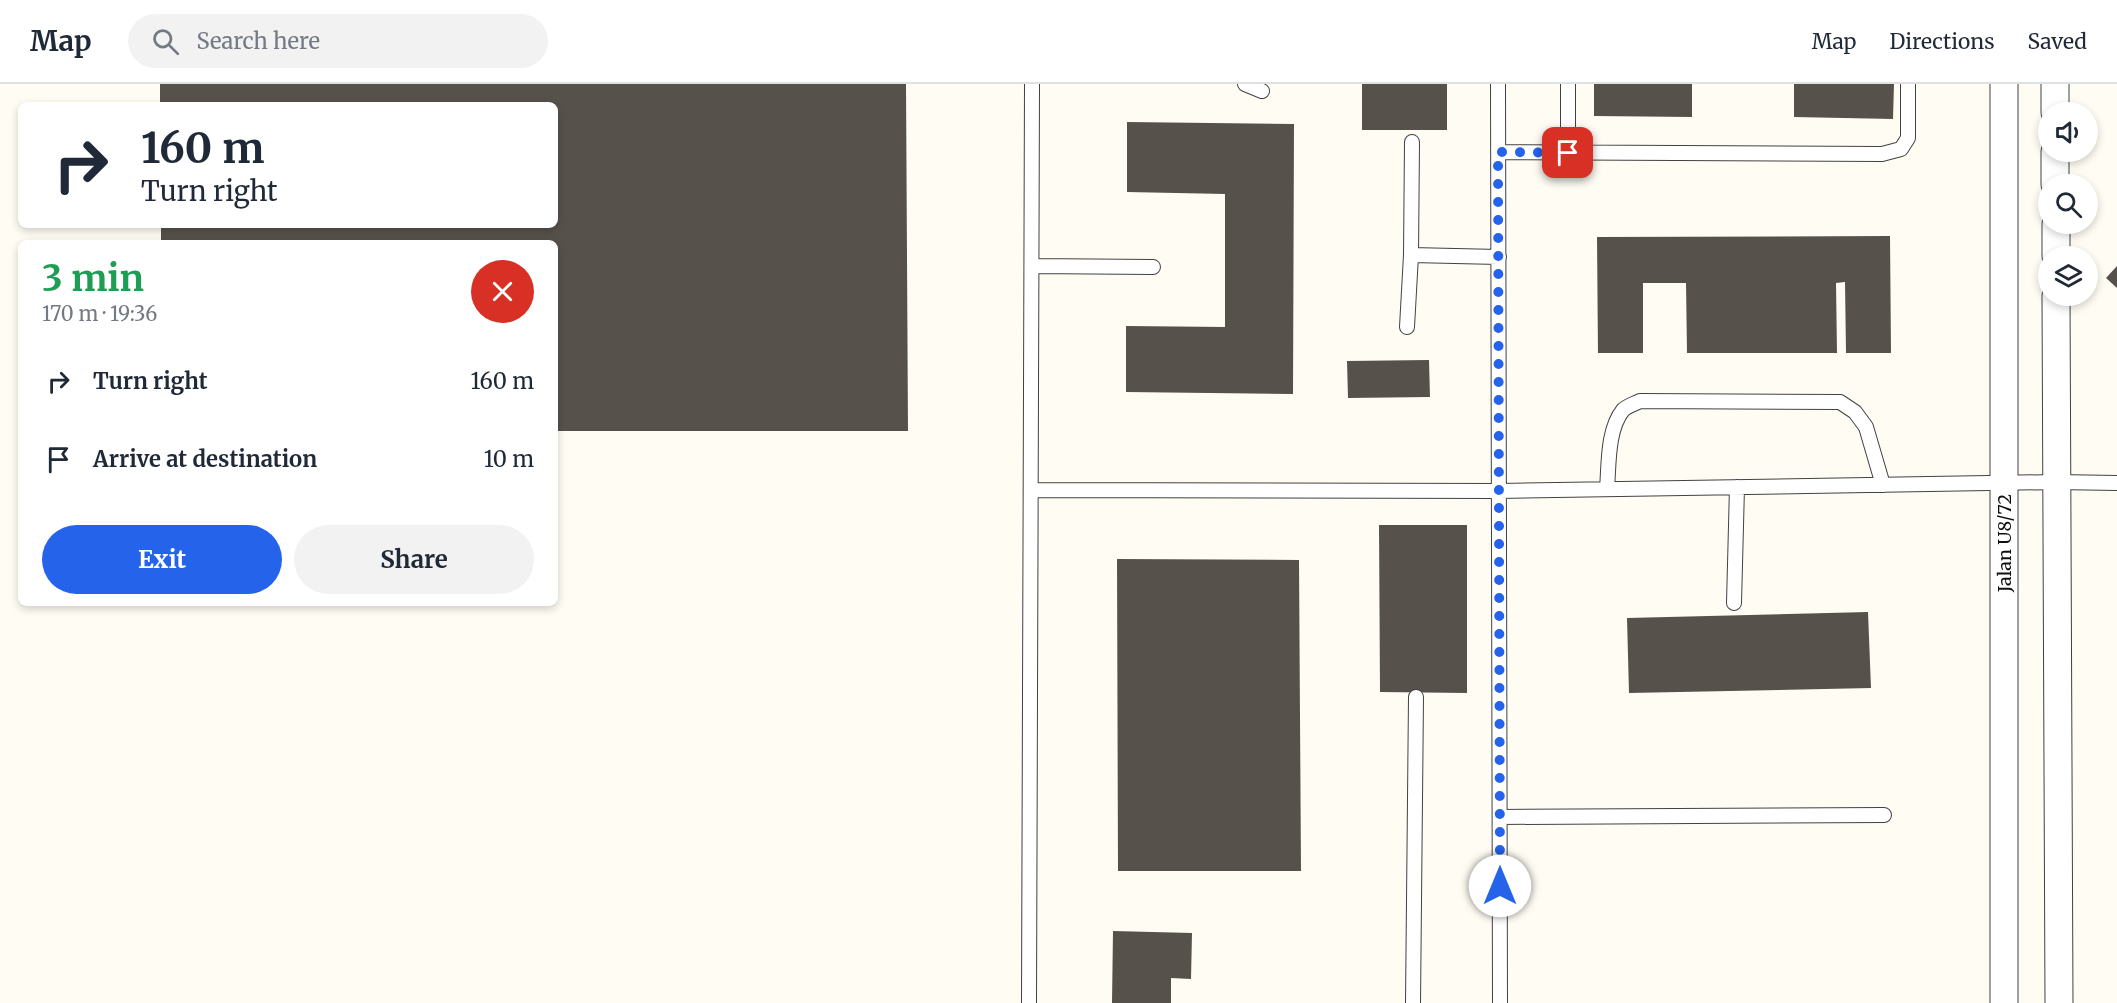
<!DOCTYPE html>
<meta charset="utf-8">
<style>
:root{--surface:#fff;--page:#f2f2f3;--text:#1f2937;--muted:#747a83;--line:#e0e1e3;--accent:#2563eb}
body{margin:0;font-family:Merriweather,serif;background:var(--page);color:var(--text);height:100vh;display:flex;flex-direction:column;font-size:22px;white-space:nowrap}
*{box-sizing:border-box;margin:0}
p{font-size:20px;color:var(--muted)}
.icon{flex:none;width:33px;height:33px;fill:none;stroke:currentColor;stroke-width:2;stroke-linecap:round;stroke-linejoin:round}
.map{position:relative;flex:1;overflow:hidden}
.details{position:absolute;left:18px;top:156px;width:540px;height:366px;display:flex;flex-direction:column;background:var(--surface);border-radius:9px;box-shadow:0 3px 9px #0003}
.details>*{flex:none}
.banner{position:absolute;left:18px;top:18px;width:540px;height:126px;border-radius:9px;box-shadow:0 3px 9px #0003;background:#fff;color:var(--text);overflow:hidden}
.buttons{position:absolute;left:2038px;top:18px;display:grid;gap:12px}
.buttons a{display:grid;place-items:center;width:60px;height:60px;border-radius:50%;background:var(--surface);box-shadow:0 3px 9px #0003;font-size:30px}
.pin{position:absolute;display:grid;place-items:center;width:51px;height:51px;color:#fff;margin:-26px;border-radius:12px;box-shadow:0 3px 9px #0006}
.me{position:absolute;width:66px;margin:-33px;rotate:0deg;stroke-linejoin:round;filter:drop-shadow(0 0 4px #0008)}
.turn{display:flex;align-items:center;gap:21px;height:126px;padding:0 24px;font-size:27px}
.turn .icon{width:78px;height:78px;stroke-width:2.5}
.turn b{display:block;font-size:42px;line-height:51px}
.round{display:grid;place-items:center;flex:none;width:63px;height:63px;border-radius:32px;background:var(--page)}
.head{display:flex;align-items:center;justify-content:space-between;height:102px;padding:0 24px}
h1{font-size:36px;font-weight:700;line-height:45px;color:#1e9e55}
.button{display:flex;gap:12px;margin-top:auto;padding:12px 24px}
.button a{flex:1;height:69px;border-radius:36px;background:var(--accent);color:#fff;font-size:24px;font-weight:700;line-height:69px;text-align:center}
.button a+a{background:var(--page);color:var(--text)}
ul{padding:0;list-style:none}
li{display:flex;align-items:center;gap:18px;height:78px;padding:0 24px}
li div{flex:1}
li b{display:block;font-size:22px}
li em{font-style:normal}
header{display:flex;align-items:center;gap:36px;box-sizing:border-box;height:84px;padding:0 30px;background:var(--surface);border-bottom:2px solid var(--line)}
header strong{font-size:28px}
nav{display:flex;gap:33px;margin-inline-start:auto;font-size:21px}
.search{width:420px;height:54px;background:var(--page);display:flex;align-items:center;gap:15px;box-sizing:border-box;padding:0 21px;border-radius:33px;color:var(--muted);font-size:22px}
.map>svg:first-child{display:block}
</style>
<header>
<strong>Map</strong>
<div class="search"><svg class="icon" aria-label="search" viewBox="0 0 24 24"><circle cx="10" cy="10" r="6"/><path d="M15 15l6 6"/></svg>Search here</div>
<nav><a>Map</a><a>Directions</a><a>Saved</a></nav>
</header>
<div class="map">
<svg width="2117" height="919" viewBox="0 0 2117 919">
<rect width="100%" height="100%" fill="#fefcf3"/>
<path fill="#57514c" d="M160,0H906L908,347H555V159H161V141H555V21H160Z
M1362,0H1447V46H1362Z
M1594,0H1692V33L1594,32Z
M1794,0H1894L1893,35L1794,33Z
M1127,38L1294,40L1293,310L1126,308V242L1225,243V110L1127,108Z
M1890,152L1891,269H1846L1845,198L1836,199L1837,269H1687L1686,199H1643V269H1598L1597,153Z
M2117,182V204L2106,194Z
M1429,276L1430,313L1348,314L1347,277Z
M1379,441H1467V609L1380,608Z
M1117,475L1299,476L1301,787H1118Z
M1868,528L1871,604L1629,609L1627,534Z
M1113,847L1192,849L1191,895L1171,894V919H1112Z"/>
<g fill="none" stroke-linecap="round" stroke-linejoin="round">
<defs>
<path id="service" d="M1245,0L1262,7
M1498,0L1500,919
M1568,0V69
M1498,68L1882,70L1901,65L1908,54V0
M1411,171L1499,173
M1032,182L1153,183
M1407,243L1411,171L1412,58
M1607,405C1609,381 1607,346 1623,326C1627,322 1634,320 1640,317L1840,318L1855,328L1866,343L1883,401
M1031,406L1500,407L2056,398L2117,399
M1734,519L1737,403
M1500,733L1884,731
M1029,919L1032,0
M1413,919L1416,613"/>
<path id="minor" d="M2004,0V919
M2055,0V28
M2055,68V100
M2056,140V172
M2056,212L2059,919"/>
</defs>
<use href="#service" stroke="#424242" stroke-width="16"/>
<use href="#minor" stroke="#424242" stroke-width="29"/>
<use href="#service" stroke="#fff" stroke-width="14"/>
<use href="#minor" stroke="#fff" stroke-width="27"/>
</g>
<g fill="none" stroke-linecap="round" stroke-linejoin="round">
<path stroke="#2563eb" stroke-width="10" stroke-dasharray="0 18" d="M1500,802L1498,68L1568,69"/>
</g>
<g text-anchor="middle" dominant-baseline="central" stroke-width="6" stroke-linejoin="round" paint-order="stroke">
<g font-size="18" fill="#0f0f0f" stroke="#fff">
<text transform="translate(2004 459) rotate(-90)">Jalan U8/72</text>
</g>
</g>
</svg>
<div class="buttons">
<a><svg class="icon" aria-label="sound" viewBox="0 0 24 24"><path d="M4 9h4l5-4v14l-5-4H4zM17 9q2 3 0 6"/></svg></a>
<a><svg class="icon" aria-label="search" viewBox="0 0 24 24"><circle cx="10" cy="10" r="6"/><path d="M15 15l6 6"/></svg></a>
<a><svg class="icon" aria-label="layers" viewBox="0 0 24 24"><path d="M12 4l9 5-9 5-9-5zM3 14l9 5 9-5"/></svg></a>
</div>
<div class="pin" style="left:1568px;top:69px;background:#d93025"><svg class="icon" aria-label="arrive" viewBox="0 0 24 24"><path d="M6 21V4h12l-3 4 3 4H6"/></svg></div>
<svg class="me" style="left:1500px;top:802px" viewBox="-20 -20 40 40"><circle r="19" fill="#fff"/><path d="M0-13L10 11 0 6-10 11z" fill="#2563eb"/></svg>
<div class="banner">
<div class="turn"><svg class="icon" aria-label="right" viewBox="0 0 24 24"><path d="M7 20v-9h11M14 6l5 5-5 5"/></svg><div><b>160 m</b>Turn right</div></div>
</div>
<section class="details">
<div class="head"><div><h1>3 min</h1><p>170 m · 19:36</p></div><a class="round" style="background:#d93025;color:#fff"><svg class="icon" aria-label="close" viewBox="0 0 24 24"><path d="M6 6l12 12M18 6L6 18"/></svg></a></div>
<ul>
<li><svg class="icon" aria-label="right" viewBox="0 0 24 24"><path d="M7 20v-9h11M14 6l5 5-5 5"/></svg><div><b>Turn right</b></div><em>160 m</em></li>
<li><svg class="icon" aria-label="arrive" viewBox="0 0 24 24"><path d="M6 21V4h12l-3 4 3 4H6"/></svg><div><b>Arrive at destination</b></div><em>10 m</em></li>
</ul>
<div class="button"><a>Exit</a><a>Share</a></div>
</section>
</div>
